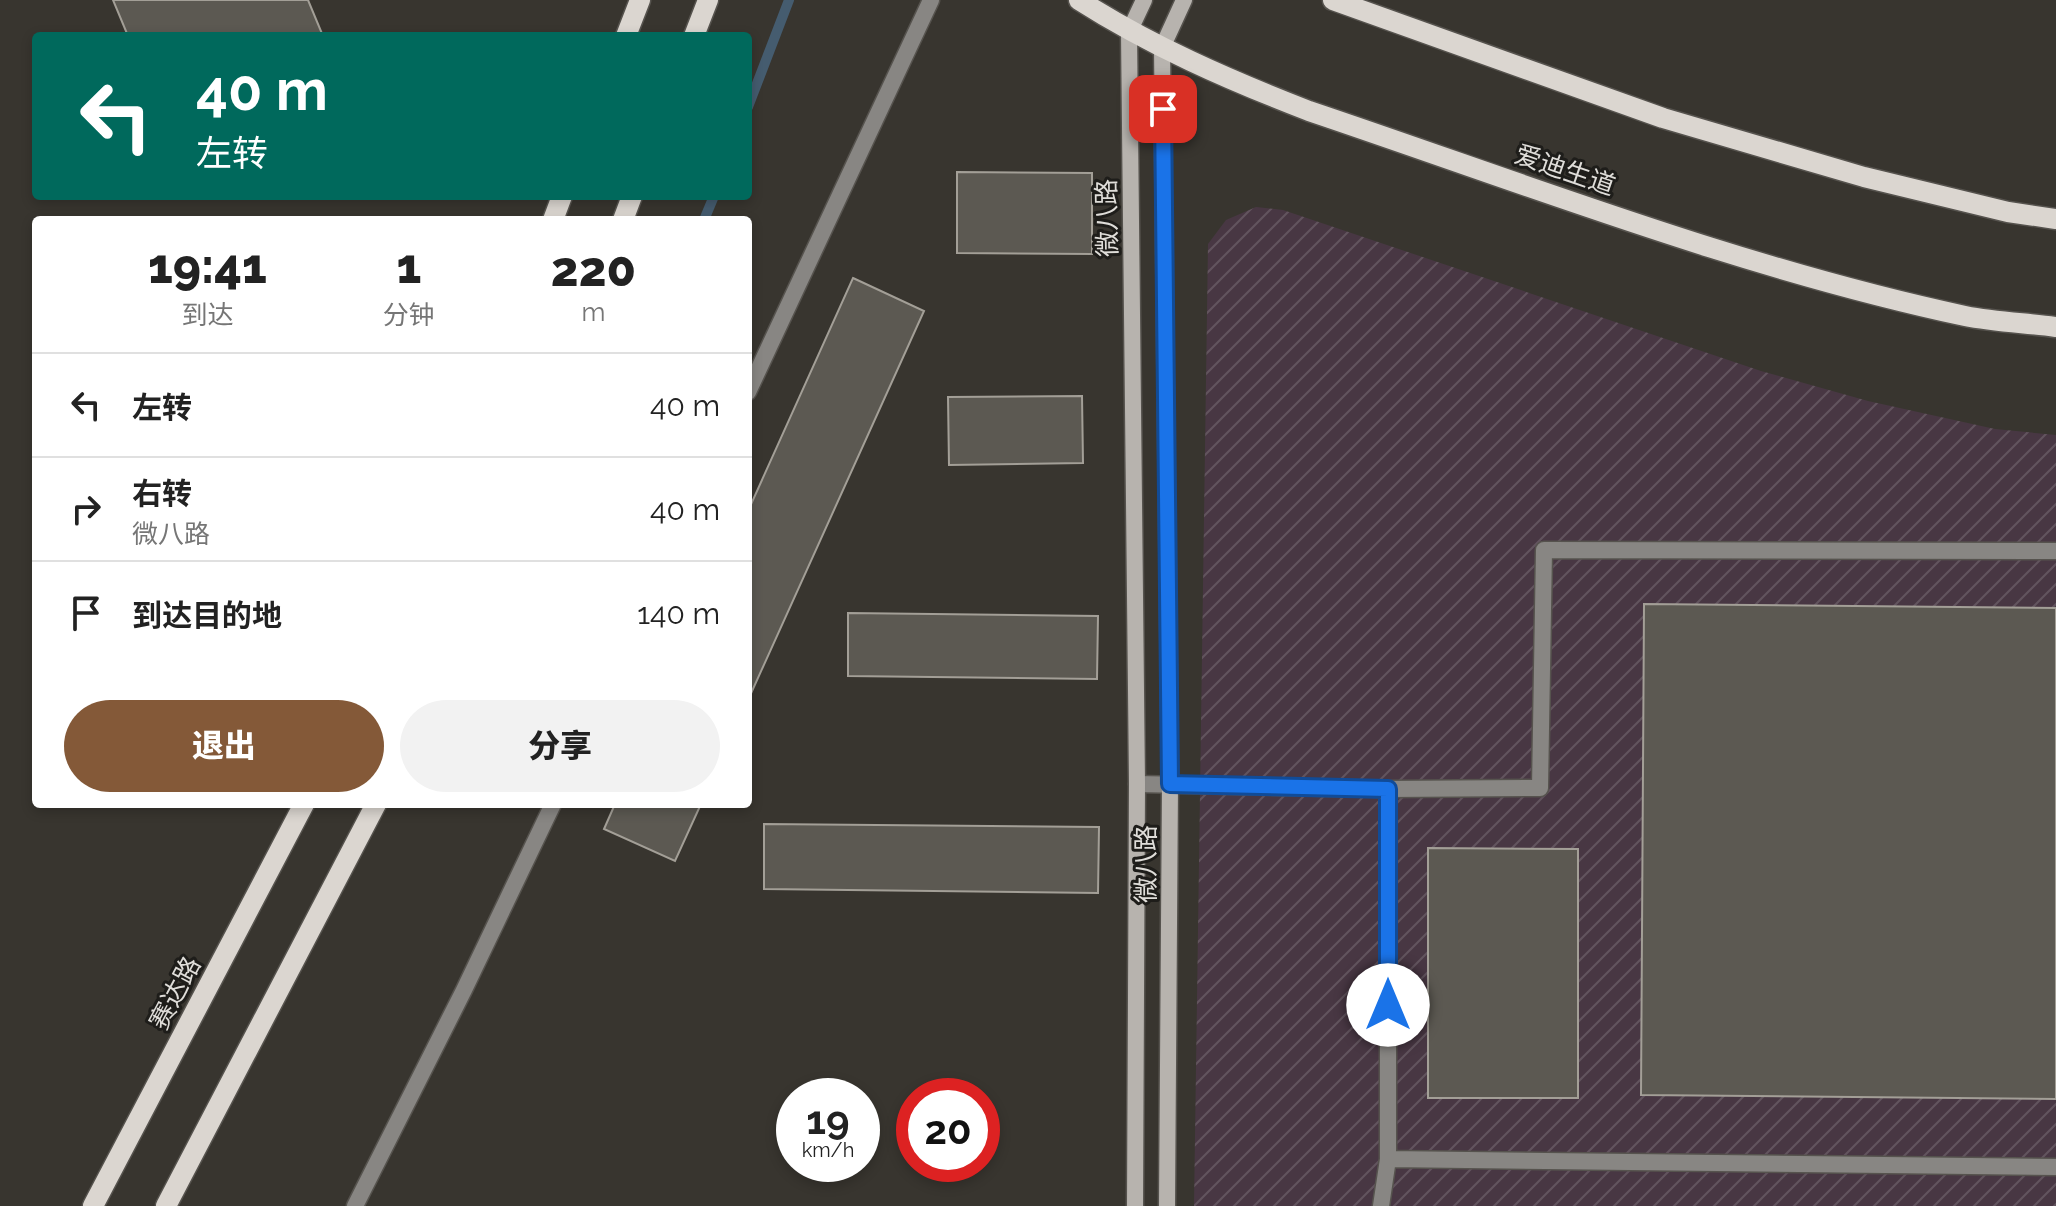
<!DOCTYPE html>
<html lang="zh">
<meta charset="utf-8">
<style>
:root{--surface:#fff;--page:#f2f2f2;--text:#222;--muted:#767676;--line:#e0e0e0;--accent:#845938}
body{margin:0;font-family:Raleway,"Noto Sans SC",sans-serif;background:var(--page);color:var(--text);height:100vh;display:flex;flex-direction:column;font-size:30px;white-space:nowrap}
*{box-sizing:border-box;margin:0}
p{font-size:26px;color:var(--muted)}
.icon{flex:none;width:44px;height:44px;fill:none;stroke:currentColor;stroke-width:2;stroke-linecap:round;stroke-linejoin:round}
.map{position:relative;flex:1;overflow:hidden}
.details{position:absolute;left:32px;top:216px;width:720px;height:592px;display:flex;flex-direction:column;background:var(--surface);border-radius:8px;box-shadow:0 4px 12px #0003}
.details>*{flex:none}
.hud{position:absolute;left:32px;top:32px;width:720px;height:168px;border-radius:8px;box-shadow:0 4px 12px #0003;background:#00695c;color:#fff;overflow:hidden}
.speed{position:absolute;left:776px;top:1078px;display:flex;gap:16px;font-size:40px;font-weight:700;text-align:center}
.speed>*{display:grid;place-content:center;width:104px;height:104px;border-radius:50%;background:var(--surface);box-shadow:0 4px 12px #0003;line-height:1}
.speed small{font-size:20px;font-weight:400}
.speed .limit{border:12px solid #d22;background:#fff;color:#111}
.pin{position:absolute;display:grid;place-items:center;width:68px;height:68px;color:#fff;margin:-34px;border-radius:16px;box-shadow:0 4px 12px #0006}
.me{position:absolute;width:88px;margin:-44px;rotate:0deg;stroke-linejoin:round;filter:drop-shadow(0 0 6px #0008)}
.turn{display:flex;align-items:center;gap:28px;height:168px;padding:0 32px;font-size:36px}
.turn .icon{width:104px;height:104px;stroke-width:2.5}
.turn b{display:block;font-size:56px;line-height:68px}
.eta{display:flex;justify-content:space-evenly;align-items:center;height:136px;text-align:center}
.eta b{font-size:48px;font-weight:800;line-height:56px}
.primary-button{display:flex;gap:16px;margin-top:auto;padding:16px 32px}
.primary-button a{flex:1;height:92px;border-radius:48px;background:var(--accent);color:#fff;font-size:32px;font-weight:800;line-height:92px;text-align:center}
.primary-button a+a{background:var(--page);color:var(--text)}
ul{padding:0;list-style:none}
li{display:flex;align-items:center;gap:24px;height:104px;padding:0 32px;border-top:2px solid var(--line)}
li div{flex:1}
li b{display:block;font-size:30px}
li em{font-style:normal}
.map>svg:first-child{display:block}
</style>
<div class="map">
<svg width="2056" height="1206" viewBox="0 0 2056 1206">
<defs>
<pattern id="industrial-furrows" width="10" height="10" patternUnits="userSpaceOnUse" patternTransform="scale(2)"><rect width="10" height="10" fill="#483743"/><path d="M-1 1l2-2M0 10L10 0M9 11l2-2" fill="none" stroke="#62545e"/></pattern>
</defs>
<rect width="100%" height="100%" fill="#38352f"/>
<path fill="url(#industrial-furrows)" d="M1256,207L1283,210L1761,371L1868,401L1995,429L2056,435V1206H1194L1208,244L1226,220Z"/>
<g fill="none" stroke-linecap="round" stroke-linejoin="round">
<path stroke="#455c6f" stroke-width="10" d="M748,107L789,0
M704,220L714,196"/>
</g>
<path fill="#5c5952" stroke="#a39f97" stroke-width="2" d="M113,0H308L323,36H128Z
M957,172L1092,173V254L957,253Z
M853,278L924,311L748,700V511Z
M1082,396L1083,463L949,465L948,397Z
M1644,604L2056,608V1099L1641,1095Z
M848,613L1098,616L1097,679L848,676Z
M615,804H701L675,861L604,829Z
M764,824L1099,827L1098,893L764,889Z
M1428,848L1578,849V1098H1428Z"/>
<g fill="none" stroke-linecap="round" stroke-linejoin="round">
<defs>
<path id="lane" d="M1137,784L1388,789V1159L1381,1206
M1388,789L1540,788L1544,550L2056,551
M1388,1159L2056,1167"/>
<path id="street" d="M748,392L931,0
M355,1206L464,990L553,804"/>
<path id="secondary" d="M1135,1206L1137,784L1129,32L1144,0
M1167,1206L1170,784L1162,48L1184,0"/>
<path id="primary" d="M1079,0C1151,46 1229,80 1309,111C1526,184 1741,268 1965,316C1995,322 2026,323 2056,327
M1333,0L1663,118L1864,177L2008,212L2056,219
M626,36L640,0
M694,36L708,0
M553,220L562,196
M623,220L632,196
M93,1206L304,804
M166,1206L376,804"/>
</defs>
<use href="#lane" stroke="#56534e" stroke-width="19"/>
<use href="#street" stroke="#56534e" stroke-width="19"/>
<use href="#secondary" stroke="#56534e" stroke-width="19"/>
<use href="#primary" stroke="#56534e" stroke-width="23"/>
<use href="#lane" stroke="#888683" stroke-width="16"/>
<use href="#street" stroke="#888683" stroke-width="16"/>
<use href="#secondary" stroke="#b7b3ae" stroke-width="16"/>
<use href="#primary" stroke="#dbd6d0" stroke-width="20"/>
</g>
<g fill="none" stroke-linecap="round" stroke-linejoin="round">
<defs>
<path id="route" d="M1163,109L1170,784L1388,789V1005"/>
</defs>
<use href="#route" stroke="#114b97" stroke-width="20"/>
<use href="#route" stroke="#1a73e8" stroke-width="14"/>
</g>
<g text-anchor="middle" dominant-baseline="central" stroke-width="6" stroke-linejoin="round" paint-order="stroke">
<g font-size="26" fill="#dfddd9" stroke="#1e1d1a">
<text transform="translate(1565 170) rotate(19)">爱迪生道</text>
<text transform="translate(1107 218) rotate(-91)">微八路</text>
<text transform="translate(1146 864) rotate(-90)">微八路</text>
<text transform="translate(175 993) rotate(-62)">赛达路</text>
</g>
</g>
</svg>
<div class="speed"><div>19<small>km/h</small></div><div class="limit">20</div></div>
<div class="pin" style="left:1163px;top:109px;background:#d93025"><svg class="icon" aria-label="arrive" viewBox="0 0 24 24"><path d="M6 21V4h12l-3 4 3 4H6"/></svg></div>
<svg class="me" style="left:1388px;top:1005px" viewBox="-20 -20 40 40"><circle r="19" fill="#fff"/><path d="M0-13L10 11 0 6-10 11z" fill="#1a73e8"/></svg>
<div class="hud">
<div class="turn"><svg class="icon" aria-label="left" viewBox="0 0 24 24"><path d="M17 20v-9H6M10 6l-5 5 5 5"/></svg><div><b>40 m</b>左转</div></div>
</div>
<section class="details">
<div class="eta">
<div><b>19:41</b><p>到达</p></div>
<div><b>1</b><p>分钟</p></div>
<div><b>220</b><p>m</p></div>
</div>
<ul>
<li><svg class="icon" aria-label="left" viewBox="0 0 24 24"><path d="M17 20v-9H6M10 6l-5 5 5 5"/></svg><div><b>左转</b></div><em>40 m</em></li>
<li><svg class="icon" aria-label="right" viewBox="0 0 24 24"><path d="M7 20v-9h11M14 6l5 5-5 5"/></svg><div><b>右转</b><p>微八路</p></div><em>40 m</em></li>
<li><svg class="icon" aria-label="arrive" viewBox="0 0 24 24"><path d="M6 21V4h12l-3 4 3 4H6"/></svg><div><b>到达目的地</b></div><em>140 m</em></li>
</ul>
<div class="primary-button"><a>退出</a><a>分享</a></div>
</section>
</div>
